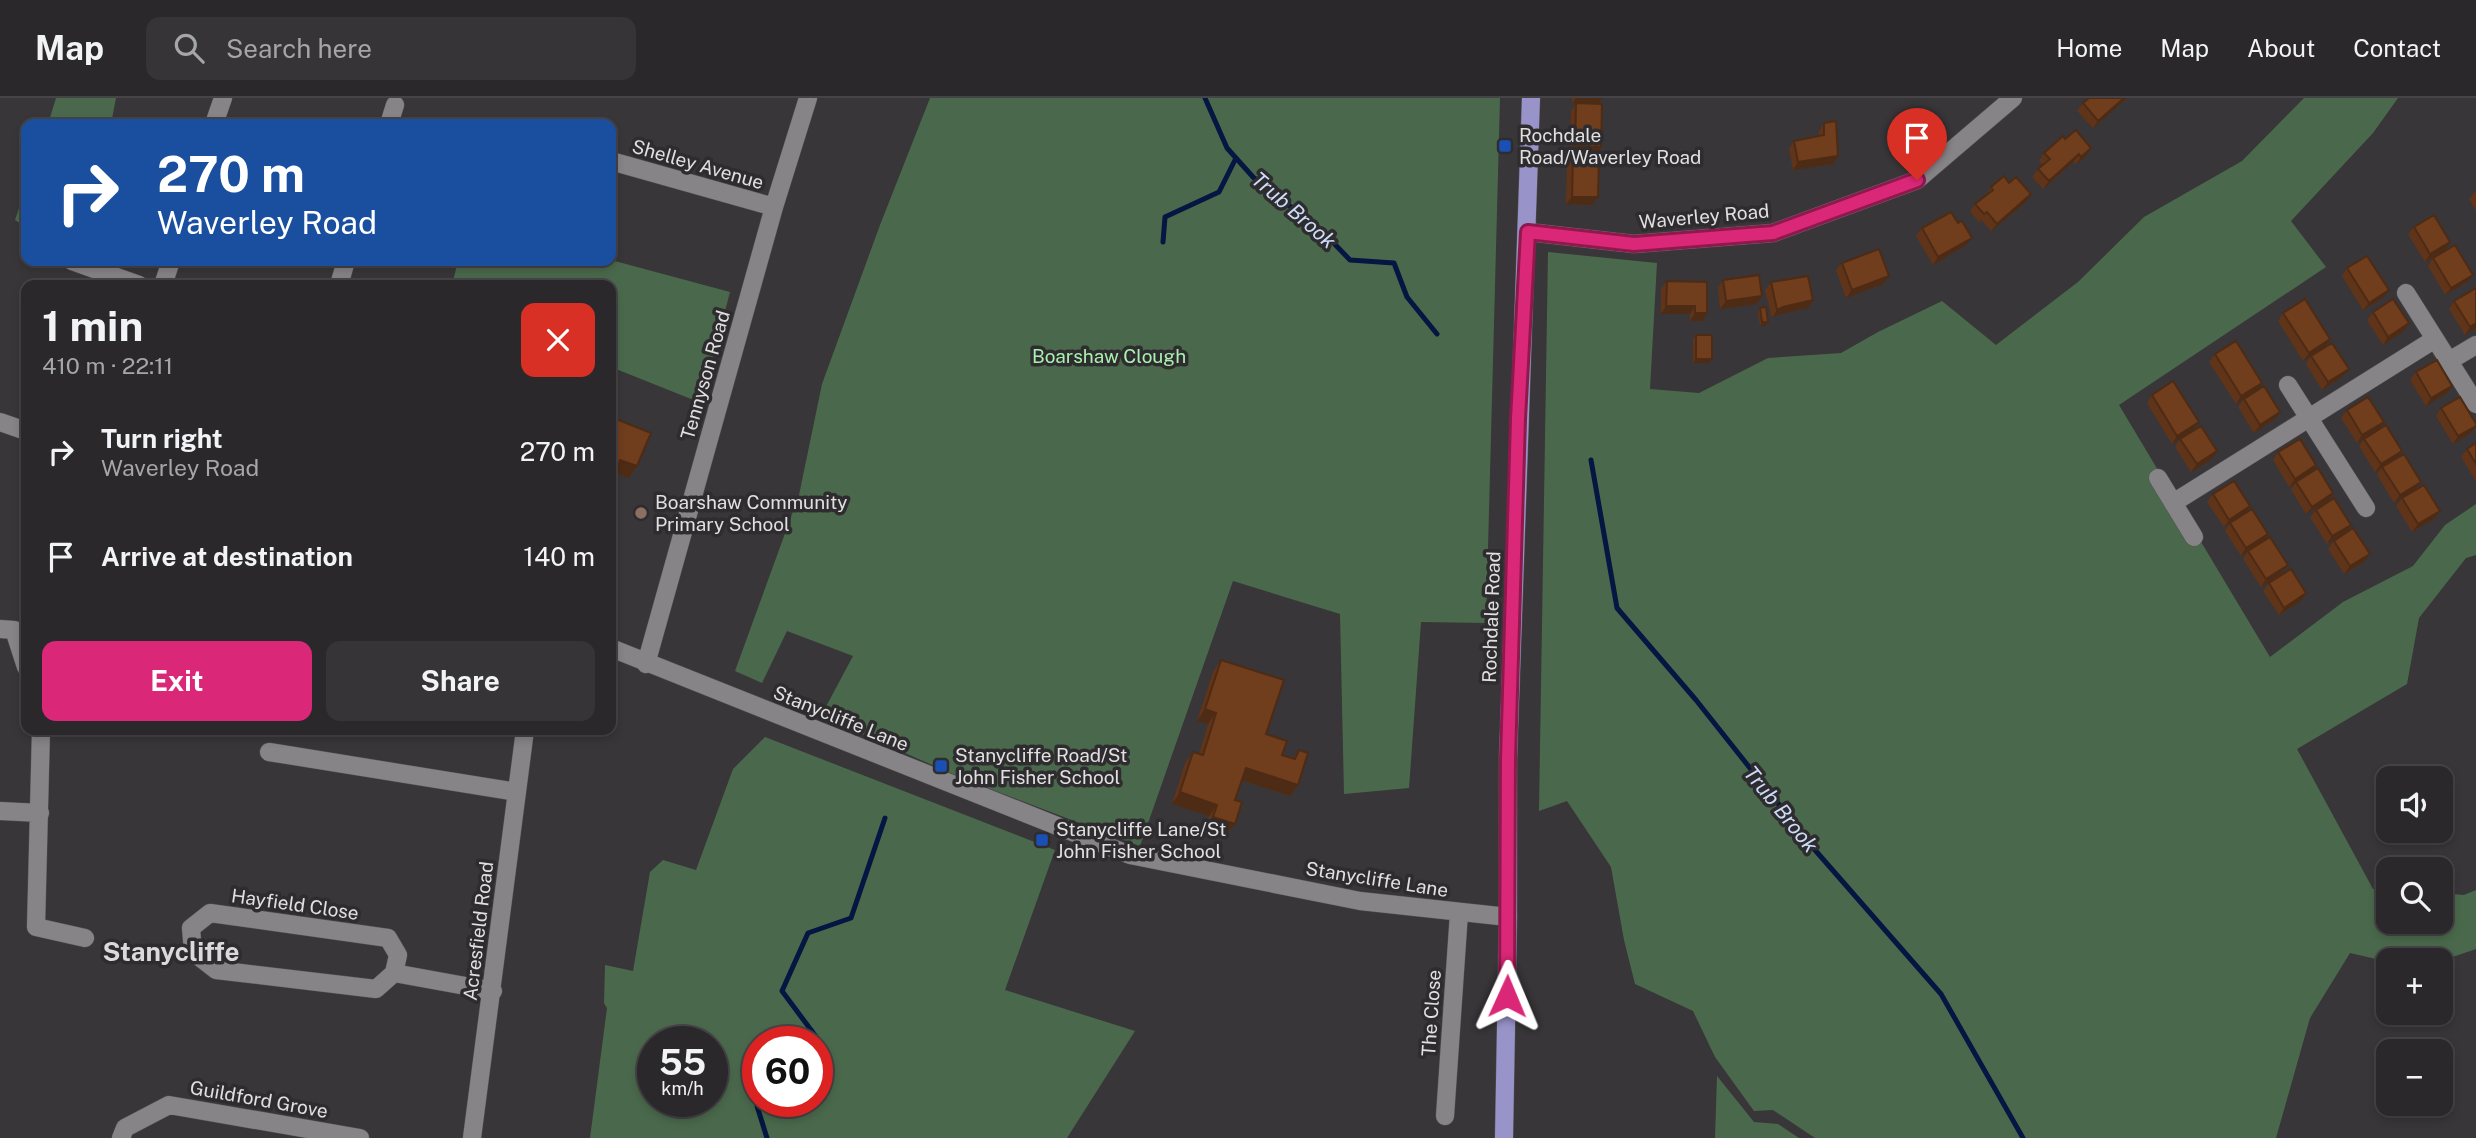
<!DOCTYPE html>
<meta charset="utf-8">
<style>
:root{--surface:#2a282a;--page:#363436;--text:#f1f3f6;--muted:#a5a6a8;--line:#464447;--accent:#db2777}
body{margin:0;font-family:"Public Sans",sans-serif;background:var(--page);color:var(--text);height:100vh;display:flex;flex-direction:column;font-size:26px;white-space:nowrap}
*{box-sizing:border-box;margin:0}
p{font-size:23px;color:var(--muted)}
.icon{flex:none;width:38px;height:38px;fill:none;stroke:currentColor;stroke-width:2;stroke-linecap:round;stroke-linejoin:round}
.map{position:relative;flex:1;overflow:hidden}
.sheet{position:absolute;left:21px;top:182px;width:595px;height:455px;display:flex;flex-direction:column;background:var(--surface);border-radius:14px;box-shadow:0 4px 10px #0003,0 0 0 2px var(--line)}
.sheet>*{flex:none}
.hud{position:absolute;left:21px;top:21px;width:595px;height:147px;border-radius:14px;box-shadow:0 4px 10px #0003,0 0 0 2px var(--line);background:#1a4fa0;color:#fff;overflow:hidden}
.tools{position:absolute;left:2376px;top:668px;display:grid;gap:14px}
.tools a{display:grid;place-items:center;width:77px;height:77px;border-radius:14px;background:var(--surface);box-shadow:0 4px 10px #0003,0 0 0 2px var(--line);font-size:35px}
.speed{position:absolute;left:637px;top:928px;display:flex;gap:14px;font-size:35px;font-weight:700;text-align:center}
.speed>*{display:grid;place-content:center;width:91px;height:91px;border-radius:50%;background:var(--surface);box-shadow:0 4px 10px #0003,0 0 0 2px var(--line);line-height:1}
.speed small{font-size:18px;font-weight:400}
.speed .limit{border:10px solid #d22;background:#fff;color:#111}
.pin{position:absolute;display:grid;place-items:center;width:60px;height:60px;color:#fff;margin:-72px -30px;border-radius:50% 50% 50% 0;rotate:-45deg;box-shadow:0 0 7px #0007}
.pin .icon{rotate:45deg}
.me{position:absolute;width:77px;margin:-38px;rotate:1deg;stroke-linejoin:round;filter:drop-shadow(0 0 5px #0008)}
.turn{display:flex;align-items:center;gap:24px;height:147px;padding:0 21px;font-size:32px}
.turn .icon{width:91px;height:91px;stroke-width:2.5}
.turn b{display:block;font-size:49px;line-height:60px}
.round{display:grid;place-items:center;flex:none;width:74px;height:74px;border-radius:14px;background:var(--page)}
.summary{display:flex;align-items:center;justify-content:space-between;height:119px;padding:0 21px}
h1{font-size:42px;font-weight:700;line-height:52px}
.primary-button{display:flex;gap:14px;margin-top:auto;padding:14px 21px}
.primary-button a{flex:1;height:80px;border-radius:14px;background:var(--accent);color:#fff;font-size:28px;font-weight:700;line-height:80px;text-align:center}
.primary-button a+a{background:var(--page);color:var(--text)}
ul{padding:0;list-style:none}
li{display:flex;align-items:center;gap:21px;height:105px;padding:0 21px}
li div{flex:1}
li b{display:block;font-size:26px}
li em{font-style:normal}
header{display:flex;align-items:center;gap:42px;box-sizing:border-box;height:98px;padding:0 35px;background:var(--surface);border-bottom:2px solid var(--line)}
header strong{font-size:33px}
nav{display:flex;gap:38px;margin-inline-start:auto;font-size:24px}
.search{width:490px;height:63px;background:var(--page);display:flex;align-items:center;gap:18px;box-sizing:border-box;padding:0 24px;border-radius:14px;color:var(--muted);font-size:26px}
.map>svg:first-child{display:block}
</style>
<header>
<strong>Map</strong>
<div class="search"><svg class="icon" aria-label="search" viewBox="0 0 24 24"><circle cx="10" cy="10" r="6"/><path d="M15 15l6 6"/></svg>Search here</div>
<nav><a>Home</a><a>Map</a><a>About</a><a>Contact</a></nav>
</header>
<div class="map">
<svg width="2476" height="1040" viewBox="0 0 2476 1040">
<rect width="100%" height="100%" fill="#383638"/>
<path fill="#4a694c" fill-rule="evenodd" d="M56,0H116L111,26H48Z
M930,0H1500L1486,525L1421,524L1409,690L1344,696L1340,516L1233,483L1140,748L964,681L821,618L853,558L787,533L762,585L735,573L799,397L822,286L880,127Z
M2304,0H2398L2373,35L2291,123L2326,169L2119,307L2270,559L2343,504L2413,468L2445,427L2476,406V457L2466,460L2419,520L2407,586L2297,651L2373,791L2389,792V824H2441V795L2464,797L2476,792V851L2441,863L2389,864L2350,855L2310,920L2276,1040H1815L1773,1012L1754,1013L1715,959L1693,913L1635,886L1624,842L1611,769L1567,703L1539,713L1548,154L1657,165L1650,291L1699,295L1768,260L1841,255L1878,234L1942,203L1996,247L2078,184L2144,119L2242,63Z
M26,89V129L15,122Z
M611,162L730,194L701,305L611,269V187H452L458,163Z
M765,639L1055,752L1005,892L1135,933L1067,1040H590L607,910L604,905L605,867L633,873L650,774L663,762L696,772L733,671ZM712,943V1003H653V943ZM758,943H817V1003H758Z
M1717,978L1754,1024L1778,1026L1799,1040H1715Z"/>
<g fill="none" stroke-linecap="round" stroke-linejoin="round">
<path stroke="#041641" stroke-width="5" d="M1205,0L1227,50L1253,79L1324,135L1350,162L1394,165L1407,199L1437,236
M1163,144L1165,119L1219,94L1236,60
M1591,362L1617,510L1696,602L1815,752L1941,896L2023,1040
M814,943L817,940L782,893L808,835L851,820L885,720
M760,1003L757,1008L767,1040"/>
<defs>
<path id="minor" d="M214,26L223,0
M389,26L395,7
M611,63L774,109
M72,163L139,187
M163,187L171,163
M339,187L346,163
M2406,195L2476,306
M2449,263L2476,247
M2288,287L2366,410
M0,324L26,333
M2158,380L2194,439
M2173,405L2435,241
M0,531L14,532L26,569
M611,550L1130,757L1360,803L1508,819
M646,566L774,109L808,0
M41,632L36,829L85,840
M269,654L517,694
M0,713L40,715
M394,875L398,857L388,840L210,815L191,830L193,854L216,872L376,891L394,875L493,893
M1445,1018L1459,815
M121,1040L125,1030L169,1007L360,1040
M472,1040L525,632"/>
<path id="tertiary" d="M1528,134L1634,146L1773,135L1917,82L2013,0"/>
<path id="primary" d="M1504,1040L1508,819V661L1531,0"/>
</defs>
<use href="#minor" stroke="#555455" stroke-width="19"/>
<use href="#tertiary" stroke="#555455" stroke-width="19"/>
<use href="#primary" stroke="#555455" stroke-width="19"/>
<use href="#minor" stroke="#878487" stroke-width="18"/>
<use href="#tertiary" stroke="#878487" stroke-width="18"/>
<use href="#primary" stroke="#9893c8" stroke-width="18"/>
</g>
<path fill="#603419" d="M1572,0H1602L1598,6L1601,49L1595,57L1569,56L1571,13L1576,6L1572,5Z
M2089,0H2127L2093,30L2077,13L2083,5Z
M1824,25L1833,66L1793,72L1789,51L1794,43L1819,38V33Z
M2065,41L2086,58L2076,66L2073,64L2043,91L2032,79L2038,71L2043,67L2039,63L2044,55Z
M1573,57L1592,107L1566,106L1567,65Z
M1991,89L2026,104L1991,133L1981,122L1979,124L1970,113L1975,106L1986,98Z
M2476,92V113L2469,101Z
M1958,125L1966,147L1933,167L1916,138L1922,130Z
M2414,129L2445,152L2425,164L2408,136Z
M2433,160L2467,184L2445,197L2428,168Z
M1842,165L1883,186L1846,200L1836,172Z
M2347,170L2383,200L2363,212L2342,178Z
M1723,182L1757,206L1720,211L1718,190Z
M1667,183L1707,215L1702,223H1690V216H1661V191Z
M1771,184L1813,202L1808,210L1777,217L1772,220L1765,192Z
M2476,190V230L2465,237L2449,211L2454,203Z
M1760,210L1768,224L1766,228H1760L1758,214Z
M2373,214L2404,233L2383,247L2367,222Z
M2283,215L2330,241L2303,263L2278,223Z
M1696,237L1709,265H1693V241Z
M2215,256L2262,285L2257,293L2236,306L2209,264Z
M2311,258L2349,271L2343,278L2322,292L2306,266Z
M2416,274L2447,295L2426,308L2410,282Z
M2152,297L2199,324L2172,346L2147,305Z
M2244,301L2275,321L2254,335L2238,309Z
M2441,310L2476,326V328L2471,335L2453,346L2436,318Z
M2347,312L2378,332L2397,360L2421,384L2415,391L2394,405L2377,377L2381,370L2375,374L2359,348L2364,341L2368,338L2357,345L2341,320Z
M2180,341L2212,361L2191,374L2175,349Z
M2476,345V383L2461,359L2467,351Z
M2278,354L2311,375L2333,395L2328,403L2306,416L2291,392L2296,384L2289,389L2273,362Z
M2213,396L2245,416L2224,429L2207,404Z
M2402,400L2440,413L2434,421L2412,434L2396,408Z
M2316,412L2351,427L2345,435L2327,446L2310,419Z
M2230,425L2264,443L2282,475L2261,489L2243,461L2247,454L2241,458L2225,433Z
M2334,443L2364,464L2344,476L2328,451Z
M2269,485L2306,495L2301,503L2279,517L2263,493Z
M1221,562L1266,636L1282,657L1293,660L1299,652L1290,698L1242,682L1235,702L1226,737L1205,730L1209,718L1172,706L1185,665L1193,654L1199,656L1208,626L1197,623L1213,574Z"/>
<path fill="#4e2b14" d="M1576,0H1602L1598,6L1572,5Z
M2124,0H2127L2093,30L2098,23Z
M1575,48L1601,49L1595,57L1569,56Z
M2091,50L2086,58L2076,66L2081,59Z
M2079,56L2073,64L2043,91L2049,83Z
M1838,58L1833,66L1793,72L1798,64Z
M2031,96L2026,104L1991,133L1997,126Z
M1572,99H1598L1592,107L1566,106Z
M1972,140L1966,147L1933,167L1938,159Z
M2450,144L2445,152L2425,164L2430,156Z
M2473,177L2467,184L2445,197L2451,190Z
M1889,178L1883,186L1846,200L1852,192Z
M2389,192L2383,200L2363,212L2369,205Z
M1762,198L1757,206L1720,211L1726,203Z
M1813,202L1808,210L1777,217L1772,220L1777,212L1783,209Z
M1666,208H1695L1690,216H1661Z
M1695,215H1707L1702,223H1690Z
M1762,224H1768L1766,228H1760Z
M2409,225L2404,233L2383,247L2388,239Z
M2476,225V230L2465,237L2470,229Z
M2330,241L2325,249L2303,263L2309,255Z
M1696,261H1712L1709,265H1693Z
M2349,271L2343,278L2322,292L2328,284Z
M2262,285L2257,293L2236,306L2241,298Z
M2452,288L2447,295L2426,308L2431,300Z
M2280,314L2275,321L2254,335L2260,327Z
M2199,324L2193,332L2172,346L2177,338Z
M2384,324L2378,332L2357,345L2362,337Z
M2476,328L2471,335L2453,346L2458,338Z
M2217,353L2212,361L2191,374L2197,366Z
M2402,353L2396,361L2375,374L2381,366Z
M620,362L637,368L629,380L612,373Z
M2316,367L2311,375L2289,389L2295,381Z
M2421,384L2415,391L2394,405L2400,397Z
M2333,395L2328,403L2306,416L2312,409Z
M2250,408L2245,416L2224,429L2229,422Z
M2440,413L2434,421L2412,434L2418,426Z
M2351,427L2345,435L2327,446L2332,438Z
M2268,436L2263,444L2241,458L2246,450Z
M2370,456L2364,464L2344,476L2350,468Z
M2288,467L2282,475L2261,489L2266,481Z
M2306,495L2301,503L2279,517L2284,510Z
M1205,611L1216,615L1208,626L1197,623Z
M1246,670L1298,687L1290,698L1238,681Z
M1180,694L1217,707L1209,718L1172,706Z
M1213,719L1235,726L1226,737L1205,730Z"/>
<path fill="#703d1d" stroke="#4e2b14" stroke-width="2" d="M2089,0H2124L2098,23L2083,5Z
M1576,5L1602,6L1601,49L1575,48Z
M1836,23L1838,58L1798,64L1794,43L1824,37V25Z
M2076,32L2091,50L2081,59L2079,56L2049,83L2038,71L2050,61L2044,55L2063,38L2065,41Z
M1573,57L1599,58L1598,99H1572Z
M2004,78L2009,85L2016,79L2031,96L1997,126L1987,114L1984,116L1975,106L1993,92L1991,89Z
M1951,114L1958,125L1962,123L1972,140L1938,159L1922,130Z
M2434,117L2450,144L2430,156L2414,129Z
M2455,147L2473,177L2451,190L2433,160Z
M1879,151L1889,178L1852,192L1842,165Z
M2367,158L2389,192L2369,205L2347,170Z
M1759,177L1762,198L1726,203L1723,182Z
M1808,178L1813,202L1783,209L1777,212L1771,184Z
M1667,183L1707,184V215H1695V208H1666Z
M2476,190V225L2470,229L2454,203Z
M2305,201L2330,241L2309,255L2283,215Z
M2393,201L2409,225L2388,239L2373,214Z
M1766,209L1768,224H1762L1760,210Z
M1696,237H1712V261H1696Z
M2236,243L2262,285L2241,298L2215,256Z
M2332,245L2349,271L2328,284L2311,258Z
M2437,262L2452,288L2431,300L2416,274Z
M2173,283L2199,324L2177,338L2152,297Z
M2264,288L2280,314L2260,327L2244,301Z
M2368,299L2384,324L2362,337L2347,312Z
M2460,299L2476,326V328L2458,338L2441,310Z
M611,319L651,335L637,368L620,362L611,387Z
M2386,327L2402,353L2381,366L2364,341Z
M2201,328L2217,353L2197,366L2180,341Z
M2300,341L2316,367L2295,381L2278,354Z
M2476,345V366L2467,351Z
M2404,356L2421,384L2400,397L2382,369Z
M2318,370L2333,395L2312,409L2296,384Z
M2234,383L2250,408L2229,422L2213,396Z
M2424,387L2440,413L2418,426L2402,400Z
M2334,400L2351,427L2332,438L2316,412Z
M2252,411L2268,436L2246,450L2230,425Z
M2353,430L2370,456L2350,468L2334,443Z
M2270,439L2288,467L2266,481L2248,453Z
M2291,471L2306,495L2284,510L2269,485Z
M1221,562L1284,582L1266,636L1287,643L1282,657L1295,661L1299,652L1308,655L1298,687L1246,670L1235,702L1242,704L1235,726L1213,719L1217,707L1180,694L1193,654L1203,657L1216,615L1205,611Z"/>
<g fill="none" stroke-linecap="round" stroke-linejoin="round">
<defs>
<path id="route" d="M1507,898L1508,661L1518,321L1528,134L1634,146L1773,135L1917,82"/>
</defs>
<use href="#route" stroke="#8e194d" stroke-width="18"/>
<use href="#route" stroke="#db2777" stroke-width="12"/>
</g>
<g fill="#1a4fb4" stroke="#2e2c2e" stroke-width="2.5">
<rect x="1498" y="41" width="14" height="14" rx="3.5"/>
<rect x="934" y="661" width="14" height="14" rx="3.5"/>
<rect x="1035" y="735" width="14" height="14" rx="3.5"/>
</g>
<circle fill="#8d6e63" stroke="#2e2c2e" stroke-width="2.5" cx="641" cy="415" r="7"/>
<g text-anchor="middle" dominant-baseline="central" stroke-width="7" stroke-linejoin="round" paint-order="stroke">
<g font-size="19" fill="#e1e0e1" stroke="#2e2c2e" text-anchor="start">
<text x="1519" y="37">Rochdale<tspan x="1519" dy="22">Road/Waverley Road</tspan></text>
<text x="655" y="404">Boarshaw Community<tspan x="655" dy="22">Primary School</tspan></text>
<text x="955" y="657">Stanycliffe Road/St<tspan x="955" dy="22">John Fisher School</tspan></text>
<text x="1056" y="731">Stanycliffe Lane/St<tspan x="1056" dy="22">John Fisher School</tspan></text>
</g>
<g font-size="19" fill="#e1e0e1" stroke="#2e2c2e">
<text transform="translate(698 66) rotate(16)">Shelley Avenue</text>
<text transform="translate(1704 118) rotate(-5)">Waverley Road</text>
<text transform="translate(705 277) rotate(-74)">Tennyson Road</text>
<text transform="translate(1491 519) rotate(-88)">Rochdale Road</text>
<text transform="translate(841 620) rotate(22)">Stanycliffe Lane</text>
<text transform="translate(1377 781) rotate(9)">Stanycliffe Lane</text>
<text transform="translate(295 806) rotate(8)">Hayfield Close</text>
<text transform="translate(478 833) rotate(-83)">Acresfield Road</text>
<text transform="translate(1431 915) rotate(-86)">The Close</text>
<text transform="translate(259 1001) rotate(10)">Guildford Grove</text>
</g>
<g font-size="19" fill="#a8f1af" stroke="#2e2c2e">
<text x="1109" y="258">Boarshaw Clough</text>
</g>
<g font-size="21" font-style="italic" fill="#ccddfb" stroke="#2e2c2e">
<text transform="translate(1294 112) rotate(41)">Trub Brook</text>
<text transform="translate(1781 711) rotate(51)">Trub Brook</text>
</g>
<g font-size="26" font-weight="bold" fill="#dcd9dc" stroke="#2e2c2e">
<text x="171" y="853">Stanycliffe</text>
</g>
</g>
</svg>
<div class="tools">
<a><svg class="icon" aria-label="sound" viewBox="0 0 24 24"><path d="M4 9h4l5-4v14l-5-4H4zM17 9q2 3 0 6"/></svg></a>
<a><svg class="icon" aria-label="search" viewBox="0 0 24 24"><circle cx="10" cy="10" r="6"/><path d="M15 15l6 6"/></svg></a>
<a>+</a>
<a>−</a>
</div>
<div class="speed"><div>55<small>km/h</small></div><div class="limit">60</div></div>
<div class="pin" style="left:1917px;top:82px;background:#d93025"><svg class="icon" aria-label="arrive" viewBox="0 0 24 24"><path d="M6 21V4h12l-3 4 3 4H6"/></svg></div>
<svg class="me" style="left:1507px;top:898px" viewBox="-20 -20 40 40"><path d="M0-17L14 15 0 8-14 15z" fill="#db2777" stroke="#fff" stroke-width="4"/></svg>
<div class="hud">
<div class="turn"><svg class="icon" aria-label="right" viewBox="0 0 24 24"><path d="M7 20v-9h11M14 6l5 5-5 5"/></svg><div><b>270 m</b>Waverley Road</div></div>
</div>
<section class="sheet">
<div class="summary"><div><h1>1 min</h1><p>410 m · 22:11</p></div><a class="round" style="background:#d93025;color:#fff"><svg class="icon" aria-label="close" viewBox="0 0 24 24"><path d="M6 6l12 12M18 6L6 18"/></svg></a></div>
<ul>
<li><svg class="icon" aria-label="right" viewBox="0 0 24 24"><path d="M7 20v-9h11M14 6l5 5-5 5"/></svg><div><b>Turn right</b><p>Waverley Road</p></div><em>270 m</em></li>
<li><svg class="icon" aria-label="arrive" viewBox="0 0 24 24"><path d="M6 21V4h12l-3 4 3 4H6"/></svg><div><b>Arrive at destination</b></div><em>140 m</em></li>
</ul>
<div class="primary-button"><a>Exit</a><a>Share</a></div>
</section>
</div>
